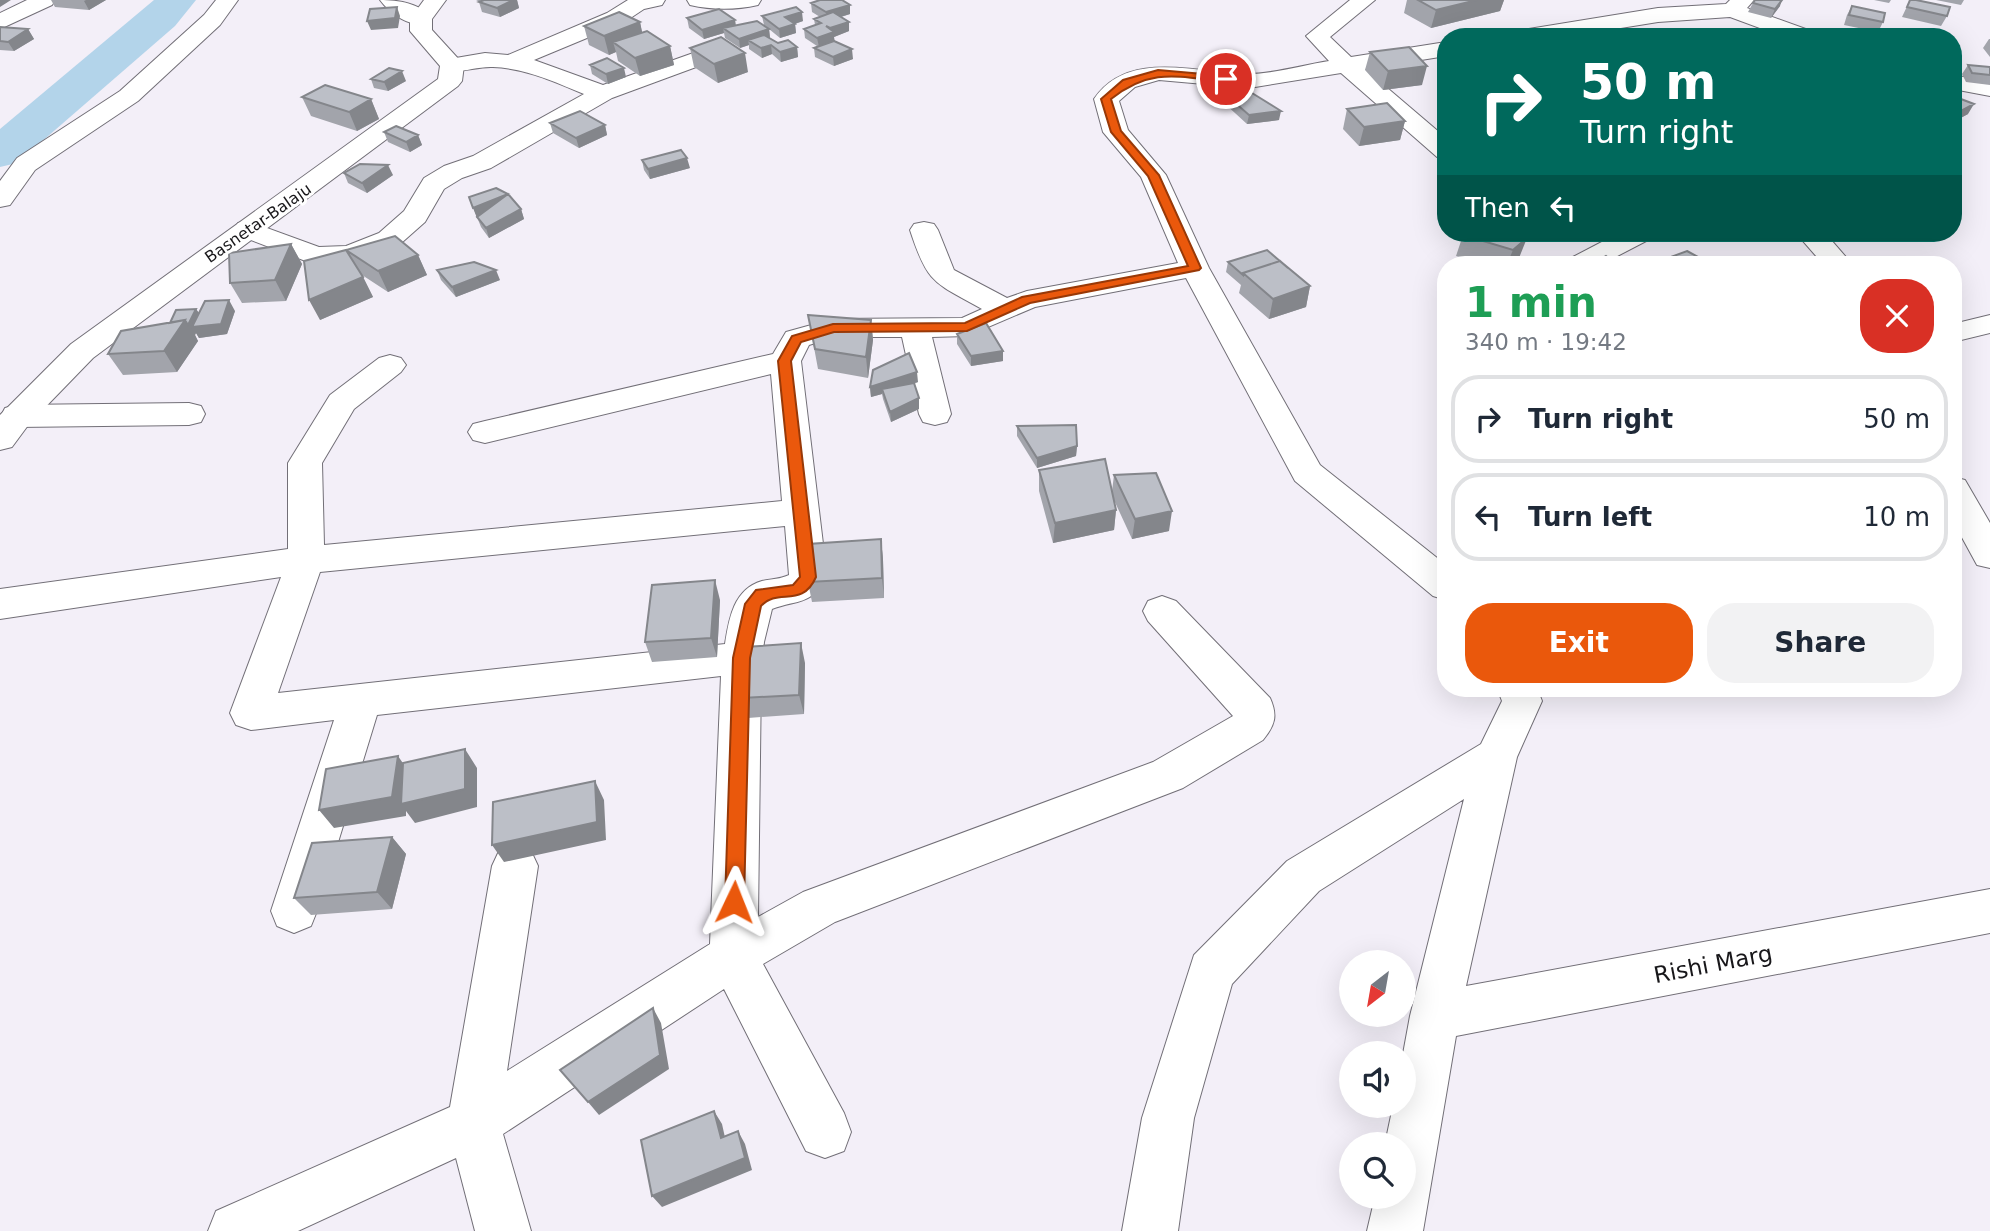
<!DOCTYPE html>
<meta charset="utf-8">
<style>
:root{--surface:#fff;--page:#f2f2f3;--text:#1f2937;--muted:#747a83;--line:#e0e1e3;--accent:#ea580c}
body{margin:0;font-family:"DejaVu Sans",sans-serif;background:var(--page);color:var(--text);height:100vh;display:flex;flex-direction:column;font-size:26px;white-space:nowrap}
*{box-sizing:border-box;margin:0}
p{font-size:23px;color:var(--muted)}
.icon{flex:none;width:38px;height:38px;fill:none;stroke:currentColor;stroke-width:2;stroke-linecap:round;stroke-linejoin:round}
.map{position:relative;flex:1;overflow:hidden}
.details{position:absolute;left:1437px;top:256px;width:525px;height:441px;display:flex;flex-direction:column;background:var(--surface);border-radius:28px;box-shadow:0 7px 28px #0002}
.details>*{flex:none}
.hud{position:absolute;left:1437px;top:28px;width:525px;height:214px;border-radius:28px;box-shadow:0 7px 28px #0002;background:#00695c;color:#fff;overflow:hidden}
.needle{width:46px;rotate:211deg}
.controls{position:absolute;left:1339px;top:950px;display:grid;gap:14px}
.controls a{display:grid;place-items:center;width:77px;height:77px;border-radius:50%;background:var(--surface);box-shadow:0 7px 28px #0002;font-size:35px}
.pin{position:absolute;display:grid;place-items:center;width:60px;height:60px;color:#fff;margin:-30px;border:4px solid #fff;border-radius:50%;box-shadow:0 2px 7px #0007}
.me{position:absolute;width:77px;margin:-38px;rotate:2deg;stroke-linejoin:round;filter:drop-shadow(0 0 5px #0008)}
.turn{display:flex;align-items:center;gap:24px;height:147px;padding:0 28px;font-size:32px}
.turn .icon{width:91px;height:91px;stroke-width:2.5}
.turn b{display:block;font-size:49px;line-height:60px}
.then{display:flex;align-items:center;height:66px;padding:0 28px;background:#0003;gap:14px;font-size:26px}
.round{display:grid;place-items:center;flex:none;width:74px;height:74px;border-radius:28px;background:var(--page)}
.head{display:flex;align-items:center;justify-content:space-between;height:119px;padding:0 28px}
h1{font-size:42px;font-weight:700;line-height:52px;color:#1e9e55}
.button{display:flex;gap:14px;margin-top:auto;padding:14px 28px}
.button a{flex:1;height:80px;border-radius:28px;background:var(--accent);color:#fff;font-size:28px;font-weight:700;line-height:80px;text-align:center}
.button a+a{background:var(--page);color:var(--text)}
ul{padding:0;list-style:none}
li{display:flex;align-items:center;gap:21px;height:88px;margin:0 14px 10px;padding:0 14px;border:4px solid var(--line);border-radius:28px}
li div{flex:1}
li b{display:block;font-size:26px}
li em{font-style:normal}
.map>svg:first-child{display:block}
</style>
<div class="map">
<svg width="1990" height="1231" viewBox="0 0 1990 1231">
<rect width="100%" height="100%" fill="#f3eff8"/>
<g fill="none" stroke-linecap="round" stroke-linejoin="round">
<path fill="#b3d4ea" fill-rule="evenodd" d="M154,0H196L175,26L17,163L0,167V129Z"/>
<defs>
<path id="street" d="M216,0H238L220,25L138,101L35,170L10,205L0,207V181L17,158L120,91L204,15Z
M380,0C398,0 421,3 432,19L429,24C411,28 390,14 380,0Z
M628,0H665L662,5L644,9L623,23L534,60L603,85L699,51L707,53L711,58L707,63L612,98L491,168L462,178L444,189L425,222L399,245L360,260L316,265L238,235L234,229L238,223L248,221L319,247L346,246L379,233L404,211L424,178L444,166L473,156L584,94C555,82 525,68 493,67C477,66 460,74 444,70L440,65L444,60L485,53L508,55L607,13Z
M687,0H761L758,5C736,10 712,10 690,5Z
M1350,0H1375L1330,37L1351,57L1446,42V56L1365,69L1446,138V160L1437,157L1341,73L1249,88L1159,80L1135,87L1119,101L1128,130L1166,175L1209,268L1320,465L1446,565V600L1433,596L1295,481L1186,278L1035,307L967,336L932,337L951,414L947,422L935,425L923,422L919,414L902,337H835L809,345L801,361L827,577C810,606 799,599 772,609L764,642L761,677L758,917L803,892L1153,762L1233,716L1148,621L1143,611L1148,601L1162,596L1176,601L1270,698C1278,716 1275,725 1263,740L1183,788L835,922L763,964L844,1113L851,1132L844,1151L825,1158L806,1151L724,989L503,1134L531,1231H475L456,1158L298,1231H208L216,1211L450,1107L492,866L499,851L515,845L531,851L538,866L507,1071L710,944L721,676L377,715L317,911L311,926L294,933L277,926L271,911L334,720L251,730L236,725L230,713L281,577L0,619V589L288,549V463L330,395L379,358L390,355L401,358L406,365L401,372L354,409L322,463L324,545L782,501L771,374L485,443L473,440L468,432L473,424L485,421L773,354L786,332L833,319L962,318L982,309C934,282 928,285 910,230L914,224L924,222L934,224L938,230L954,270L1007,298L1027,291L1178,263L1141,177L1103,132L1094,99C1129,48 1198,74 1248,74C1274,74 1303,65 1329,61L1306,36ZM785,526L789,575C781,579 771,579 762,581C734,589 729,618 725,644L278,693L320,572Z
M1730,0H1754L1747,8L1814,32L1817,37H1784L1730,17L1658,22L1565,37H1511L1514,32L1522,30L1658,8L1726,4Z
M1953,75L1990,82V96L1953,89Z
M1619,233H1654L1650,239L1602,264H1567L1571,258Z
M1796,233H1825L1852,264H1823Z
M1990,315V333L1953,342V324Z
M189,403L201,406L205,414L201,422L189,425L17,427L5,424L1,416L5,408L17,405Z
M1953,477L1965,480L1990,523V568L1977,565L1953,521Z
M1497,688H1537L1542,701L1517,757L1466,986L1990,889V933L1456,1036L1423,1231H1367L1375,1197H1404V1144H1385L1393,1106H1404L1403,1054L1410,1016L1464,799L1319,891L1232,984L1194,1118L1178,1231H1122L1142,1118L1194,955L1287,861L1481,744L1502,701Z"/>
<path id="secondary" d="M27,0H55L52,5L0,29V13Z
M424,0H446L432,19V30L464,65L462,81L458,86L93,358L29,424L12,447L0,450V415L71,344L438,79L440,66L410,31V19Z"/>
</defs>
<use href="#street" stroke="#726f77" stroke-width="2"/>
<use href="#secondary" stroke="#726f77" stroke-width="2"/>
<use href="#street" fill="#fff" fill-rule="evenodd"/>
<use href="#secondary" fill="#fff" fill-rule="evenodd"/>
</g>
<path fill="#a2a4ab" d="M51,0H106L89,10L55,7Z
M476,0H517L519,8L500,17L482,12L479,2H480Z
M1407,0H1504L1500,11L1431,28L1404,13Z
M1874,0H1891L1889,3Z
M1910,0L1947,16L1941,26L1902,17Z
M1936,0H1964L1961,5Z
M811,3L850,5V14L841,17L849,22V31L834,37V41L853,59L834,66L815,57L814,48L817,46L805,38L804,29L815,25L814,19L820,17L812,12Z
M1753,3L1780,6L1771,18L1748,12Z
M1852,6L1883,22L1878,32L1844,25L1847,15Z
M762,16L803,21L795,24L796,33L780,38L769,29L770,38L778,43L797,47L798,57L781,62L772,54L762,58L749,49V45L740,48L725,38L724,33L704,39L689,28L687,18L735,20L736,26L768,28L764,25Z
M640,22L642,33L670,46L674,65L640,76L618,61L616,52L609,55L589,45L584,26Z
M0,27L28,29L34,39L14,51L0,50Z
M1989,39H1990V57L1983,48Z
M690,48L748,72L718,83L694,67Z
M1370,52L1422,85L1383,90L1365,70Z
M590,65L626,77L608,84L592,74Z
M1968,65L1990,67V85L1966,82L1962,74Z
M371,79L406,81L388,91L374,88Z
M1225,94L1279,120L1247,124L1224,103Z
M1953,96L1968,114L1955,121L1953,120Z
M302,97L371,99L379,119L357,131L311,116Z
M1347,109L1405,121L1400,140L1359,146L1343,129Z
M550,123L605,125L607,135L579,148L553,133Z
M384,132L418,135L422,145L410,152L388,142Z
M642,160L690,168L650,179L644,170Z
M344,173L393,175L367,193L348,183Z
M469,197L521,209L524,219L489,238L481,227Z
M1520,233L1519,258L1512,264H1485L1456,256L1463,235Z
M291,244L302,264L286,301L242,303L230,283Z
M346,251L418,255L427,275L388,292L362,275L373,297L320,320Z
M1228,262L1310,286L1306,307L1269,319L1239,293L1241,285L1226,272Z
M437,270L500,280L456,297L441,280Z
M196,309L199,313L235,311L227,334L199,338L196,333L195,335L198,341L177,372L123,375L108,354Z
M808,315L871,320L873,340L868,378L818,369Z
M957,334L1003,351V361L971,366L957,344Z
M918,382L914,384L919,398V409L891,422L883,399L882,394L871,397L870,387Z
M1017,426L1077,446L1076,456L1037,468L1017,436Z
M1039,470L1112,491L1114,475L1169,531L1132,539L1114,500L1116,510L1114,530L1053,543L1039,491Z
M881,539L883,560L884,598L812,602L808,582Z
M720,600L717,657L652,662L645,642Z
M805,663L804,714L748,718L742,698Z
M392,837L406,854L392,909L311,915L294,898Z"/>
<path fill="#84868b" d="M0,0H11L0,7Z
M86,0H106L89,10L84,1Z
M513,0H517L519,8L500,17L497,8Z
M1477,0H1504L1500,11L1431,28L1436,10Z
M1782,0L1780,6L1771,18L1775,9Z
M850,5V14L827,21L826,12Z
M397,7L400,16L398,28L371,30L367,21Z
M802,12L803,21L788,26L795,24L796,33L780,38L779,29L785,17Z
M735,20L736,30L723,28L724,33L704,39L702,30Z
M640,22L644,41L613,42L616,52L609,55L604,36Z
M849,22V31L834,37L835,42L819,47L817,38L830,28Z
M28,29L34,39L14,51L8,42Z
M769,29L770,38L748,40L749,45L740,48L739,39Z
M771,45L772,54L762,58L761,48Z
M670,46L674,65L640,76L635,58Z
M797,47L798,57L781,62L780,52Z
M852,49L853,59L834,66L833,57Z
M745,53L748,72L718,83L714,64Z
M1427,66L1422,85L1383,90L1388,71Z
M624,68L626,77L608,84L606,74Z
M402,71L406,81L388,91L384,82Z
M371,99L379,119L357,131L349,112Z
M1974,104L1968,114L1955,121L1961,111Z
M1281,111L1279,120L1247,124L1249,115Z
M1405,121L1400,140L1359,146L1364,127Z
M605,125L607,135L579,148L576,138Z
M418,135L422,145L410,152L406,142Z
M687,158L690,168L650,179L648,169Z
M388,165L393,175L367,193L362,183Z
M508,194L511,204L477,218L473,208Z
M521,209L524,219L489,238L486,228Z
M1527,238L1519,258L1512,264H1507L1513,250Z
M291,244L302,264L286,301L275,280Z
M418,255L427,275L388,292L378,271Z
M496,270L500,280L456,297L452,287Z
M363,277L373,297L320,320L309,300Z
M1310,286L1306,307L1269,319L1273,299Z
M229,300L235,311L227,334L199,338L196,333L195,335L198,341L177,372L164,351L185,320L196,309L203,319Z
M871,320L873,340L868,378L866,357Z
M1003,351V361L971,366V356Z
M917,372L918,382L883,393L882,389V394L871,397L870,387Z
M919,398V409L891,422L890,412Z
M1077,446L1076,456L1037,468V458Z
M1116,510L1114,530L1053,543L1055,523Z
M1172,511L1169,531L1132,539L1135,519Z
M881,539L883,560L884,598L882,578Z
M715,580L720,600L717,657L711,638Z
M801,643L805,663L804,714L799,695Z
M465,749L477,768V807L415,823L406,811V816L334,828L319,810L398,756L411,775Z
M595,781L604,800L606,840L504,862L492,845Z
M392,837L406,854L392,909L377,892Z
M653,1008L661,1023L669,1069L599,1115L588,1102Z
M714,1111L722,1124L728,1151L721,1138Z
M738,1131L745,1144L752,1170L662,1207L652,1196Z"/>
<path fill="#bcbfc7" stroke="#84868b" stroke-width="2" d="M484,0H513L497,8L479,2Z
M820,0H842L850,5L826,12L811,3Z
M1418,0H1477L1436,10Z
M1755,0H1782L1775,9L1753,3Z
M1910,0H1916L1950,7L1947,16L1907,7Z
M1852,6L1885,13L1883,22L1849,15Z
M397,7L395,18L367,21L370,9Z
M796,7L802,12L785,17L795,24L779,29L762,16Z
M719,9L735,20L702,30L687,18Z
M619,12L640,22L604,36L584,26Z
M833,12L849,22L830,28L826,26L834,32L817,38L804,29L821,23L814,19Z
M757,21L769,29L739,39L723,28Z
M0,27L28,29L8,42L0,41Z
M1702,29L1717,37H1690L1684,34Z
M1758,30L1772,37L1738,36Z
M647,31L670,46L635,58L613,42Z
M764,35L778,43L788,40L797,47L780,52L771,45L761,48L748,40Z
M721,37L745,53L714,64L690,48Z
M834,41L852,49L833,57L814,48Z
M1409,47L1427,66L1388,71L1370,52Z
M607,58L624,68L606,74L590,65Z
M1968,65L1990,67V75L1972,73Z
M389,68L402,71L384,82L371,79Z
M325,85L371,99L349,112L302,97Z
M1252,93L1281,111L1249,115L1225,94Z
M1953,96L1974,104L1961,111L1953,108Z
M1387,103L1405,121L1364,127L1347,109Z
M580,111L605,125L576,138L550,123Z
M396,126L418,135L406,142L384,132Z
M681,150L687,158L648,169L642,160Z
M360,164L388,165L362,183L344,173Z
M496,188L508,194L473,208L469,197Z
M508,194L521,209L486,228L477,217Z
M1468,233H1520L1527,238L1513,250L1463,235Z
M395,236L418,255L378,271L346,250Z
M291,244L275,280L230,283L229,253Z
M346,250L363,277L309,300L304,261Z
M1267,250L1288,268L1280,261L1243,273V275L1228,262Z
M1687,251L1711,264H1652Z
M1606,256L1617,264H1593Z
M1280,261L1310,286L1273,299L1243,273Z
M474,262L496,270L452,287L437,270Z
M229,300L221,324L192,327L205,301Z
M196,309L188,325L185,320L170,323L176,310Z
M808,315L871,320L866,357L815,349Z
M185,320L164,351L108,354L121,331Z
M986,323L1003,351L971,356L957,334Z
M909,353L917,372L870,387L873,370Z
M914,383L919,398L890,412L882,389Z
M1076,425L1077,446L1037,458L1017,426Z
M1105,459L1116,510L1055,523L1039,470Z
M1156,473L1172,511L1135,519L1114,475Z
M881,539L882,578L808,582V544Z
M715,580L711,638L645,642L652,585Z
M801,643L799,695L742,698L745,647Z
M465,749V789L401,804L403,763Z
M398,756L392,797L319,810L326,769Z
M595,781L597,822L492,845L493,802Z
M392,837L377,892L294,898L312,843Z
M653,1008L660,1055L588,1102L560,1070Z
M714,1111L721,1138L738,1131L745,1158L652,1196L641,1140Z"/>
<path fill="#ea580c" stroke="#983908" stroke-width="2" d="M1158,70L1226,76L1231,79L1226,82C1178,77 1152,67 1111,99L1121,131L1159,175L1201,268L1199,270L1030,303L967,331L834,332L801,342L791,361L816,577C802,609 778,587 761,606L750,658L744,902L741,908L734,911L728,908L725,902L733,658L745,604L756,590L793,585L800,577L778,361L792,336L833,324L965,323L1022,297L1188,266L1148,176L1111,132L1101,99L1123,80Z"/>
<g text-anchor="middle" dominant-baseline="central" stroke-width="6" stroke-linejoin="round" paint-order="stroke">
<g font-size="16" fill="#18171a" stroke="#fff">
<text transform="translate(258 223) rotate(-35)">Basnetar-Balaju</text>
</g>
<g font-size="23" fill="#18171a" stroke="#fff">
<text transform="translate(1713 964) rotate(-11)">Rishi Marg</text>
</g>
</g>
</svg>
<div class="controls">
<a><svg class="needle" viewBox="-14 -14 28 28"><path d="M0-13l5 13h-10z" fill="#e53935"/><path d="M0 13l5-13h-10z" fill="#747a83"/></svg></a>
<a><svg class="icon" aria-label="sound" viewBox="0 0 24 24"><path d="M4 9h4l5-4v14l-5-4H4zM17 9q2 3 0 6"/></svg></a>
<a><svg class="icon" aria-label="search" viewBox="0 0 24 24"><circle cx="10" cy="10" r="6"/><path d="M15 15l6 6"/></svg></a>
</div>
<div class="pin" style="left:1226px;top:79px;background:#d93025"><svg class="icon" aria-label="arrive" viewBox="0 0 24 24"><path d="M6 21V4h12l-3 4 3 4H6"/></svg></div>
<svg class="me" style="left:734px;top:902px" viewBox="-20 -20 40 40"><path d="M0-17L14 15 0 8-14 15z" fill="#ea580c" stroke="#fff" stroke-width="4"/></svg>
<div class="hud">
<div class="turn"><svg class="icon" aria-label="right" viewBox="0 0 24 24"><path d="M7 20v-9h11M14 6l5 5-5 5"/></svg><div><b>50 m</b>Turn right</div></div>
<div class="then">Then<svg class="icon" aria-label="left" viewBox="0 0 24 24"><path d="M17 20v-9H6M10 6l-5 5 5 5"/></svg></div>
</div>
<section class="details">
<div class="head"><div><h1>1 min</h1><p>340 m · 19:42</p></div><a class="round" style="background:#d93025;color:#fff"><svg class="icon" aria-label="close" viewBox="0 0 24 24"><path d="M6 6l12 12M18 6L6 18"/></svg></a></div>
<ul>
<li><svg class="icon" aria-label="right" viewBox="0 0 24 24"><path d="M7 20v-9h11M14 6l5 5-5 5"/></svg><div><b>Turn right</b></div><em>50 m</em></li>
<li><svg class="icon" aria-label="left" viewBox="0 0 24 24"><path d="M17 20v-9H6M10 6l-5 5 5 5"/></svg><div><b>Turn left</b></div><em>10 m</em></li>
</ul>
<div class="button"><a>Exit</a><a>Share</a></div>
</section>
</div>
